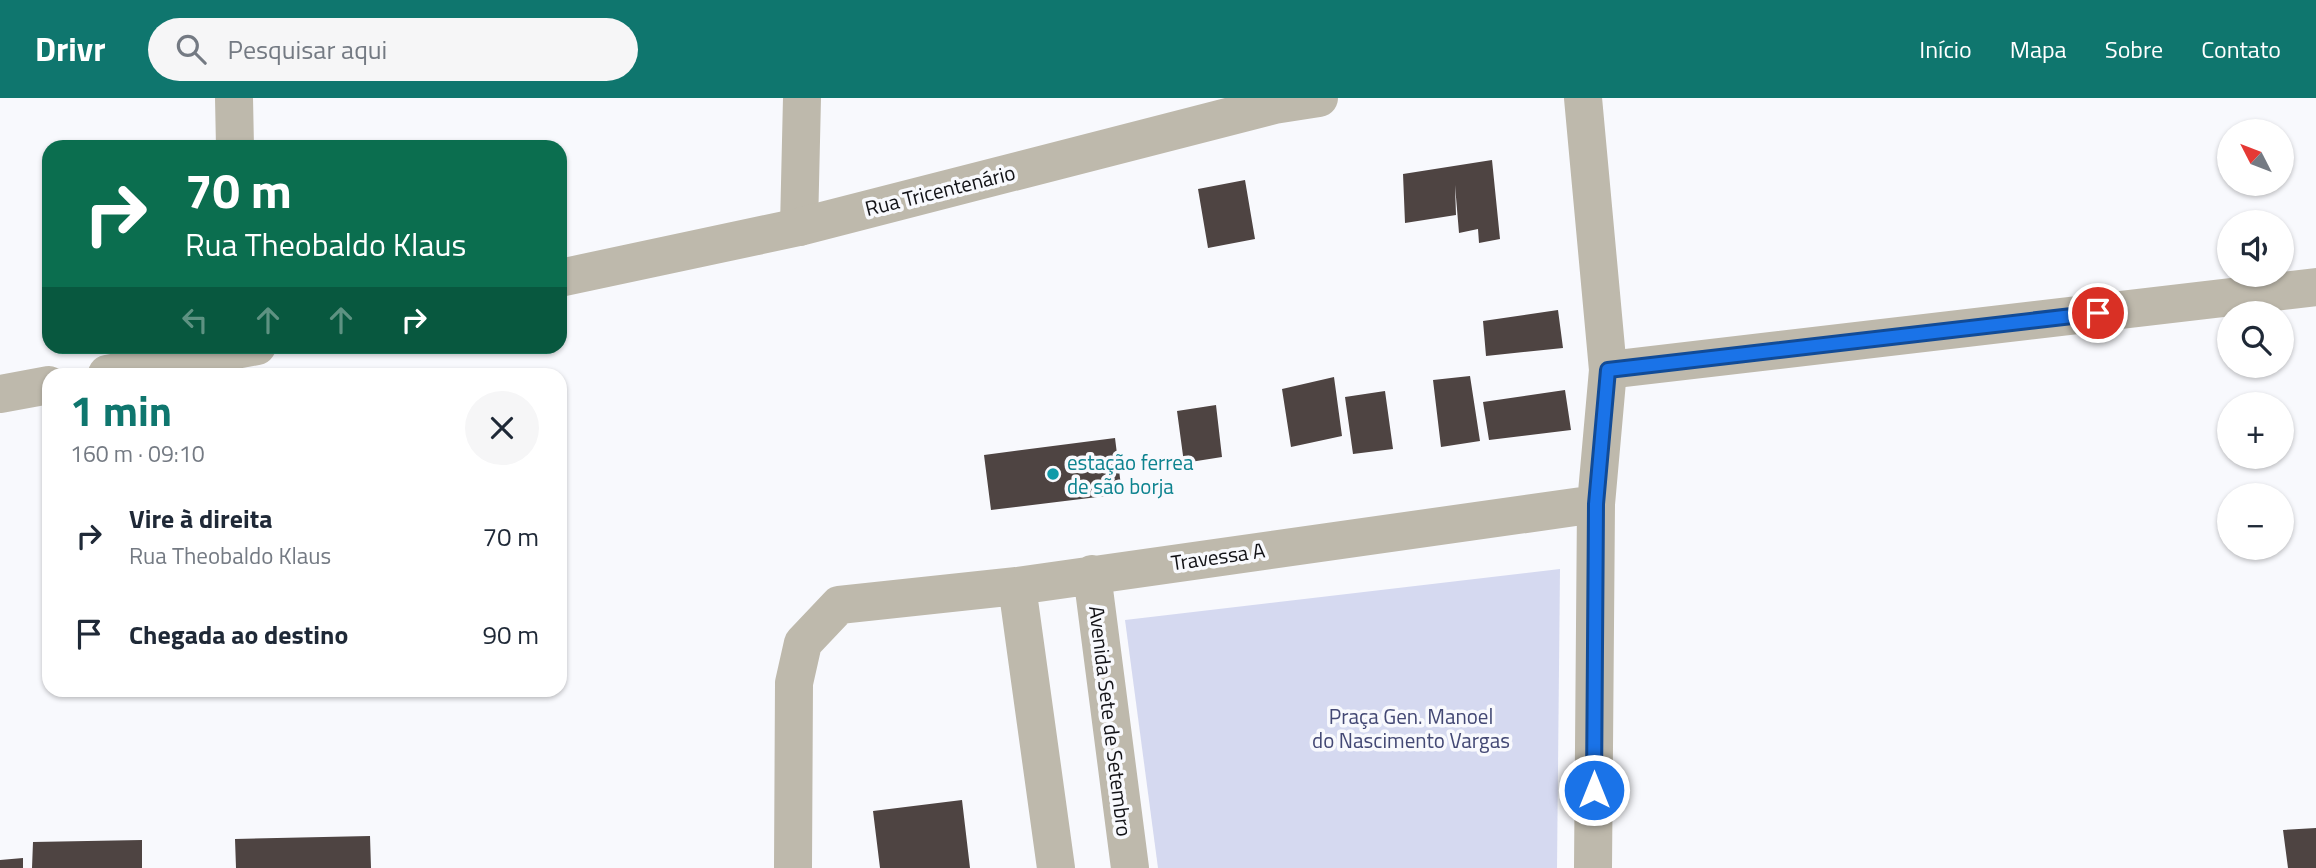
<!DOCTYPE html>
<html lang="pt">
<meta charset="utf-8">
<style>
:root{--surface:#fff;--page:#f6f6f7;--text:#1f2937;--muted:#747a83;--accent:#0f766e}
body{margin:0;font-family:"Titillium Web",sans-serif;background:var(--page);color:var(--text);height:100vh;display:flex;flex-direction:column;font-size:26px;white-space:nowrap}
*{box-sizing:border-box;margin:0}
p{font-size:23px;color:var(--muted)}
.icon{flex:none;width:38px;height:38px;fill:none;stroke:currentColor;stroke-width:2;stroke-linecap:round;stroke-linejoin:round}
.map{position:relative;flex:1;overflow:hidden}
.panel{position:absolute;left:42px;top:270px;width:525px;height:329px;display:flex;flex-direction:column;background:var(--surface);border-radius:21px;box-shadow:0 2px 5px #0004}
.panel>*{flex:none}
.guide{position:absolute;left:42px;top:42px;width:525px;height:214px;border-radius:21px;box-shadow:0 2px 5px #0004;background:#0b6e4f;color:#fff;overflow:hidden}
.needle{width:46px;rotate:312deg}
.buttons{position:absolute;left:2217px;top:21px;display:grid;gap:14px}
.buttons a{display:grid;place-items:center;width:77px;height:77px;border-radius:50%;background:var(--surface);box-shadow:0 2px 5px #0004;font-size:35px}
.pin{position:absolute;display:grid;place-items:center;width:60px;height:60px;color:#fff;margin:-30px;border:4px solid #fff;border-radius:50%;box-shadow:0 2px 7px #0007}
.me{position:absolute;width:77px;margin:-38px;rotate:0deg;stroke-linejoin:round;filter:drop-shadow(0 0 5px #0008)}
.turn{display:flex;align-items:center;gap:24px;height:147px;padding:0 28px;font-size:32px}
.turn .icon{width:91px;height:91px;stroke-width:2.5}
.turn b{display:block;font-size:49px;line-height:60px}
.lanes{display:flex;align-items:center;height:66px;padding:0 28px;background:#0003;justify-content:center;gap:35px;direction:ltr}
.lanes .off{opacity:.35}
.round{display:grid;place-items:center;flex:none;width:74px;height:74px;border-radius:37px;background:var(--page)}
.summary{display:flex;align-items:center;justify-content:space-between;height:119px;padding:0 28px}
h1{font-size:42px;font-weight:700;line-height:52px;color:var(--accent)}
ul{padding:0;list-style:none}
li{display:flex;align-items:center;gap:21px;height:98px;padding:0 28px}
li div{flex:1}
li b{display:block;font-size:26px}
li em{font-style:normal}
header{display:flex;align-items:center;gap:42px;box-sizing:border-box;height:98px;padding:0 35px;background:var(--accent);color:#fff}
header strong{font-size:33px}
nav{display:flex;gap:38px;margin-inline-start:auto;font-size:24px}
.search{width:490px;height:63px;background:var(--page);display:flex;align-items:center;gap:18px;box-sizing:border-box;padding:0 24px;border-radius:38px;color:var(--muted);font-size:26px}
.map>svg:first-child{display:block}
</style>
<header>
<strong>Drivr</strong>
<div class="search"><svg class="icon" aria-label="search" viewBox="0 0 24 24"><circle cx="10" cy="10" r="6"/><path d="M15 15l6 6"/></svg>Pesquisar aqui</div>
<nav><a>Início</a><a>Mapa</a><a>Sobre</a><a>Contato</a></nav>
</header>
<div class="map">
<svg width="2316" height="770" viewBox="0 0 2316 770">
<rect width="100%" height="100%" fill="#f8f9fd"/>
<path fill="#d5d9f0" d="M1560,471L1557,770H1158L1125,522Z"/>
<path fill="#4e4442" d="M1492,62L1500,141L1479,145L1478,131L1459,135L1455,87L1456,117L1405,125L1403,76Z
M1245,82L1255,141L1208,150L1198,91Z
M1558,212L1563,250L1486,258L1483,223Z
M1470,278L1480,343L1441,349L1433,282Z
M1334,279L1342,338L1291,349L1282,291Z
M1565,292L1571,332L1489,342L1483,304Z
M1385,293L1393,351L1353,356L1345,299Z
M1216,307L1222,359L1184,365L1177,313Z
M1115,340L1122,396L991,412L984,357Z
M962,702L970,770H880L873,713Z
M2316,730V770H2288L2283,732Z
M370,738L371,770H236L235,741Z
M142,742V770H32L33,744Z
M23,760V770H0V762Z"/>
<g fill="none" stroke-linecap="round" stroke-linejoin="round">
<path stroke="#beb9ac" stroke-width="38" d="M1583,0L1608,272L1596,406L1593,770
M799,129L802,0
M1608,272L2316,189
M1092,476L1130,770
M1017,488L1056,770
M793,770L794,585L803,545L839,507L1017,488L1596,406"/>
<path stroke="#beb9ac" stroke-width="38" d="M234,0L235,49
M560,180L799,129L1274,7L1319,0
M107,276L257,248
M0,296L49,287"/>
</g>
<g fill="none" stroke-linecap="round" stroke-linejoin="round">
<defs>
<path id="route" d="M1594,692L1596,406L1608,272L2098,215"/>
</defs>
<use href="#route" stroke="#114b97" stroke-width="18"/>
<use href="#route" stroke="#1a73e8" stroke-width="12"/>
</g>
<circle fill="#0f9aa8" stroke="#f8f9fd" stroke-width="2.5" cx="1053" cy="376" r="7"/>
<g text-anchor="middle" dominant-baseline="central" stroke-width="7" stroke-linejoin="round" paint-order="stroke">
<g font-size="21" fill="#121216" stroke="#f8f9fd">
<text transform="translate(940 92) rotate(-14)">Rua Tricentenário</text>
<text transform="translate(1218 458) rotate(-8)">Travessa A</text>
<text transform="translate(1111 623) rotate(83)">Avenida Sete de Setembro</text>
</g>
<g font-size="21" fill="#0d838f" stroke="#f8f9fd" text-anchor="start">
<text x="1067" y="364">estação ferrea<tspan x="1067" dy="24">de são borja</tspan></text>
</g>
<g font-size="21" fill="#434874" stroke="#f8f9fd">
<text x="1411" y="618">Praça Gen. Manoel<tspan x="1411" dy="24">do Nascimento Vargas</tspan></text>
</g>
</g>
</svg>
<div class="buttons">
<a><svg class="needle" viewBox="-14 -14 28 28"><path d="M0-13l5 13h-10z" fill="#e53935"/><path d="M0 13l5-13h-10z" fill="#747a83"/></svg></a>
<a><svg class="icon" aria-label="sound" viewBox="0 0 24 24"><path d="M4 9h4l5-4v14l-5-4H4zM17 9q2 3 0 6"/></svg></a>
<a><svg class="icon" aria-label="search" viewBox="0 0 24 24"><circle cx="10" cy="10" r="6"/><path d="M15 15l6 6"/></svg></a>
<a>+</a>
<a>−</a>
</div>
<div class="pin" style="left:2098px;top:215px;background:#d93025"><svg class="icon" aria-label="arrive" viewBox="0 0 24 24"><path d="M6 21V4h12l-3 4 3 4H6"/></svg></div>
<svg class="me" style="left:1594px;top:692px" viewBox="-20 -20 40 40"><circle r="17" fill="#1a73e8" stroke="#fff" stroke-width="3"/><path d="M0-11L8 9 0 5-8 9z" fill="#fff"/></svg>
<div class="guide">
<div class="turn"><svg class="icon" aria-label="right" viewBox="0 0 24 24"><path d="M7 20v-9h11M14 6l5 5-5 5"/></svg><div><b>70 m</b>Rua Theobaldo Klaus</div></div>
<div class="lanes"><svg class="icon off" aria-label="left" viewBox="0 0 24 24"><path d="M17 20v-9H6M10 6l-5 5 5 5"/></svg><svg class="icon off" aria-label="ahead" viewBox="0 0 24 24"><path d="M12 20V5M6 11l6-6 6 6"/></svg><svg class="icon off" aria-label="ahead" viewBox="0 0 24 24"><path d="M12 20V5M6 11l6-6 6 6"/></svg><svg class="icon" aria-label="right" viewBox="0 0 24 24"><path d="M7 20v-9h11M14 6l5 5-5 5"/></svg></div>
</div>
<section class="panel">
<div class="summary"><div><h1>1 min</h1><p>160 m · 09:10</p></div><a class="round"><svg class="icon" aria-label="close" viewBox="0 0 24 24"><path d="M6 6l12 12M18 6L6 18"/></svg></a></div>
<ul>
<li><svg class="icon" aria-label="right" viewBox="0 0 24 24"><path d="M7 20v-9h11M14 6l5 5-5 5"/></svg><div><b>Vire à direita</b><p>Rua Theobaldo Klaus</p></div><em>70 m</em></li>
<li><svg class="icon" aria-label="arrive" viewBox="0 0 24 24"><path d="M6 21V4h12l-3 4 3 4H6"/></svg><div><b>Chegada ao destino</b></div><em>90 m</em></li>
</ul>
</section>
</div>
